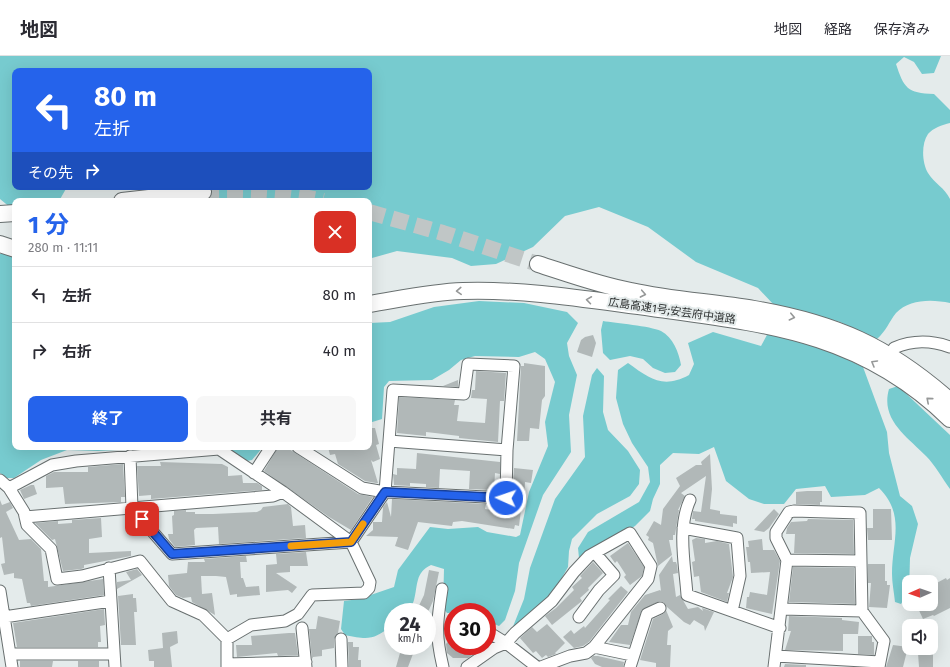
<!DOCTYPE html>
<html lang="ja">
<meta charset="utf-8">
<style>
:root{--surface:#fff;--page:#f7f7f7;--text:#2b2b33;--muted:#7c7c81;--line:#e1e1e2;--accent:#2563eb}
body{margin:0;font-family:"Fira Sans","Noto Sans JP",sans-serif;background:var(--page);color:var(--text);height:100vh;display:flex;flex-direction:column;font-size:15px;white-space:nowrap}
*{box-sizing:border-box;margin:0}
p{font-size:13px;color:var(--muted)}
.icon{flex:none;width:22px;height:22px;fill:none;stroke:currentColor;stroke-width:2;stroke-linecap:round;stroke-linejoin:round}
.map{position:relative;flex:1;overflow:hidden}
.side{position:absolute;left:12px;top:142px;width:360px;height:252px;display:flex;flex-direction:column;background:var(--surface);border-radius:8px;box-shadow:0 4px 16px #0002}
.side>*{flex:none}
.top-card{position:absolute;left:12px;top:12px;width:360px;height:122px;border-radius:8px;box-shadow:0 4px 16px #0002;background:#2563eb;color:#fff;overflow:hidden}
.needle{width:26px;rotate:268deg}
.controls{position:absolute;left:902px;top:519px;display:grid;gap:8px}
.controls a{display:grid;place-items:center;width:36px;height:36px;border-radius:8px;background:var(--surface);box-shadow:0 4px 16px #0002;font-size:20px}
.speed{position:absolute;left:384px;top:547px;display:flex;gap:8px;font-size:20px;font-weight:700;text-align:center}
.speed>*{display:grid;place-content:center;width:52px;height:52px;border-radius:50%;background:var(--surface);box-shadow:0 4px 16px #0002;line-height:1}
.speed small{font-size:10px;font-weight:400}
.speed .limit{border:6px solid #d22;background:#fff;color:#111}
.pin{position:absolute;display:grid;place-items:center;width:34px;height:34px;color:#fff;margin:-17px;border-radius:8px;box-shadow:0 2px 6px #0006}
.me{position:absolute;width:44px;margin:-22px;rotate:273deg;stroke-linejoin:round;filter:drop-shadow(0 0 3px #0008)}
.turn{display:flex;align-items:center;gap:14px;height:84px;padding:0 16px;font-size:18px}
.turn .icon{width:52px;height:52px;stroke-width:2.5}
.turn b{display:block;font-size:28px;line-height:34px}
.then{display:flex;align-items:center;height:38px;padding:0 16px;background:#0003;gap:8px;font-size:15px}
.round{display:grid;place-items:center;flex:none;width:42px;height:42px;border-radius:8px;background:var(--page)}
.summary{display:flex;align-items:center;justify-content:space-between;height:68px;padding:0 16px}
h1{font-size:24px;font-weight:700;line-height:30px;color:var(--accent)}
.primary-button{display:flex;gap:8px;margin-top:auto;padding:8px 16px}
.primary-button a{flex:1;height:46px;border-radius:8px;background:var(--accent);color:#fff;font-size:16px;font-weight:700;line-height:46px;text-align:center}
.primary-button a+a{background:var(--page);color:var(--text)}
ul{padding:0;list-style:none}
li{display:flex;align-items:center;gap:12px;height:56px;padding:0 16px;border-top:1px solid var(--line)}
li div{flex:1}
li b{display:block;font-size:15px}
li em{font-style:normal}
header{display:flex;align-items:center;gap:24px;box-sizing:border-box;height:56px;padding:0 20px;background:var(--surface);border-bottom:1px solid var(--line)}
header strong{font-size:19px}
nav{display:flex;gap:22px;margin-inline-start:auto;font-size:14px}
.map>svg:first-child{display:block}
</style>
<header>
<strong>地図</strong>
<nav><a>地図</a><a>経路</a><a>保存済み</a></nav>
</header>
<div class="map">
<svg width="950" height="611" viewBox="0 0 950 611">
<rect width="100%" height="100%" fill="#e4ebeb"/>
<path fill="#77cbcf" d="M0,0H941L934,17L922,18L914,6L904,1L896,8C904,32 907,37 934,38L950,54V67C942,69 933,72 928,78C921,88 922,107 928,117C934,127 945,132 950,143V247C932,243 909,243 896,257C889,266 886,275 877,283L840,266L774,249L758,232L696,206L648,171L599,151L565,160L533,191L496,208L471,210L452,202L397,195L372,202L369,206V145H213L211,131H369V15H15V131H67L59,145H15V152H11L0,143Z
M0,198H15V391H172L98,395L67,394L41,404L14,422H7L0,417Z
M479,245L524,247L567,256L578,267L567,287L569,300L577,319L569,359L571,396L543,439L519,507L515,535L505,564L499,570L487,565V556L447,557L443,552L444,513L431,509C415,516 418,530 414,544C413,548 410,552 409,556H393V569C373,584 369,584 345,579L341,573L344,545L359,543L394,531L398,514L430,471L448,473L478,471L487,476L516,481L520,479L529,436L548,390L545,366L555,326L545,303L535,296L519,301L475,300L461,304L449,314L432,324L389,325L384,331L382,363L369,367V267L390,266L434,251Z
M603,265C616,267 650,270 661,275C673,281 679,297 681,309L675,316L665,317L653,312L643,303L630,300L610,304L603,297L601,274Z
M713,276L761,290L768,277L826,293L863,311L887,376L889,397L900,440L912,450L918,468L910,502L909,535L901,548L895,546C894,536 892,527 892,518C892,485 906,459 879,432L865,439L831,441L825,430L796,433L784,448H764L749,443L726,425L714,391L699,398L673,397L660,409V428L653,443L650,455L635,470L583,502H579L578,492L588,476L639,446L650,426L648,411L632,387L623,368L616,342L618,314L628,307C650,323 663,333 689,319L694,308L688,287Z
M597,312L604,320L603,356L608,374L628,395L640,414L639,428L630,440L597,458L572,483L569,495L568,511L556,532L545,545L512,573L524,543L530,512L555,443L585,401L583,360L592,319Z
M898,330L950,379V433C942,422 935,409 926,400C908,381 880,364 889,333Z
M225,391H263L252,404L247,405Z"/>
<path fill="#b1b8b8" d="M593,279L596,287L592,301L577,296L581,284L585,281Z
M524,307L545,310V340L542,344L539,373L530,372L529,385H517L521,310H524Z
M476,315L506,317L504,345H500L498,386L459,382V380L435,377L426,376V380L397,377L399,341L455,344L454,349H459L457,365L485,367L487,343L471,342L472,334H475Z
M458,324V331L443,330Z
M371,372H375L379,388L376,389L380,403L373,406L371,404L378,427H376L365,425L338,408L335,398L330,399L328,391H369V373Z
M278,391H286L358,438L373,441L351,474L329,461L264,415Z
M417,397L500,406V418L495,417L494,434L469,433L470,415L440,413L439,432L426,431V428L410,427V430L394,429L393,418L397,419V412L416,413Z
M710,398L712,433L710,453L720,455V458L737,460V468L733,467V471L695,465V463H692L693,455L701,456L706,420L681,437L685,440L678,454H679L675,479H673V484H669L672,499L658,510L653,487L648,484L649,481L646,479L654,465L661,469L663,453L680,430L676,422L696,409H702L701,406Z
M160,406L222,408L228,411V420L242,419L243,427H257L262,430V434L151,443V439L139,440L137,410H161Z
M123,408L125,441H121V446L65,448L63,431L46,432V420L54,416H88V411Z
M514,412L533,414L531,427L525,426L524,446H522L519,470L515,469L514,473L462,465L453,466L452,470L418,466L408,494L395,490L398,481L366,480L373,474V466H382L383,451L387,446L391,461L392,443L486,448L485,453L511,457Z
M31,429H34L37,438L24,443L20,434Z
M807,435H822V446H820V449L796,448V436Z
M0,444L2,449L10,446L13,452L6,456L19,484L31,483L41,493L44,525H48V531L103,523L104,539L31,550L30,547H27L22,523L14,522V517L4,519L1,508L5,507L2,481L0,482Z
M288,448L291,451L293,470L305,469L306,482L219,488L218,471L196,472L194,474L195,489L175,491L169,483L168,478H173L172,460L174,459V455L186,454V456H195V458H213L257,456L261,454L263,451Z
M774,453L779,458L769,472L764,476L754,474Z
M873,453H891L892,484H868L867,472H873Z
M101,462L102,481L89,483V497L131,495V500L84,509V512L81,513L63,515L55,483L52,484L35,467L58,465V468L72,467V464Z
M808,463L853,464L854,498L791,497H794L795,478H786L787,472L791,466L807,465Z
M696,482L705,483V487L717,485L729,488L733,521L727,537H729L727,546L701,536L699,520L694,521L692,506L695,505L692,484Z
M762,483L763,494H774L780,505L772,558L746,552L747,541H749L750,536L767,539L770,516L751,517L750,506H748L746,491H749L748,485Z
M628,487L644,511L642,520L630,529L624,521L626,519L617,505L615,507L610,500Z
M306,496L308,510H290V516L276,517L297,531L292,537L288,534L266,536V509L277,508L276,498Z
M246,500L247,506H240L241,522H243L246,531L259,530L260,539L237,541V538L230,539L226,521L216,520H201L202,538L212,537L215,559L192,546L191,541L183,542L176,539L169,530L168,519L187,517L188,506H205L204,503Z
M672,500L673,506H676L677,509L678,517L673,518L676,541L680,539L688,553L698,551L703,555L702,552L714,556L705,575L704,570L694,564L690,569L684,566L667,551L664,547L660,545L642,554L630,589L609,586L621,569H628L631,556L645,539L660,534L661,535L659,519Z
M593,506L603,517L588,532L589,534L580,542L582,545L552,569L545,560L556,552L574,534L572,531L582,522L580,520Z
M868,508H885V525H887V529H890L887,552L869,551L871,527H868Z
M793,511L854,512L855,548L789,546Z
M137,513L142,519L117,533V526L131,524L126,516Z
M429,514L439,516L433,545L428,556H416L424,539Z
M946,522L947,524L950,522V552L934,560L933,559L923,563L916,548H931V530Z
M621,530L628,536L589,586L583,590L574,592L563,581L571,574L574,578L584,570L585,572L610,544L608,543Z
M133,538V542H136L137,556H134L136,589H121L118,540Z
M104,553L105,569L100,570L101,586H98V591H17L13,567Z
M666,554L673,571L668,575L667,589H671L670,611H656V607L640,604L653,563L663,558Z
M318,560L340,565L338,577L334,583V592L322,594V600L313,601L312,603L309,573H316Z
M789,560L842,562V564L859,566L858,578H843V595L785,594L791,575H788Z
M547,568L565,587L555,597L556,598L548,601L546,599L542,602L536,595L533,597L520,582L532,571L537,576Z
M177,575L178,587L170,591L172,611H154V605H149L148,594L163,592L162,577Z
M289,577H295L298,599L278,600L277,597L237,601L236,589H252L251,580Z
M453,580V590H479V594L468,602H453L447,597L446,588Z
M858,580H872V586H874V599L858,598Z
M348,586H353V591H359L358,604H361V611H349Z
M893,589L908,591L903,611H886Z
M402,590H416L408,611H396Z
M933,596V611H919L918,597Z
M593,600H598L624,606L623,611H602L595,608L591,602Z
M20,605H53L52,611H20Z
M78,605H99V611H78Z
M785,608L806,609V611H784Z"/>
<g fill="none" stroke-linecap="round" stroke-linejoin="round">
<path stroke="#c0c6c6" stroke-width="16" stroke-dasharray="16 8" stroke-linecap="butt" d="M203,136C244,135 283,136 323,145
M369,156L443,177L538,208"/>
<defs>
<path id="minor" d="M894,292C913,284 930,284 950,291
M389,385L507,394
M130,400L132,452L172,498L351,486L385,436L393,334L464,338L468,308L514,310L507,394L506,442L385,436L362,432L298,391
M254,417L271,391
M0,424L9,432L24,456L27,469L51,493L57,523L82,520L140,505L172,545L203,559L227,583
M9,432L52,409L76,405L219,393L283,436L351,486L370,526L369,532L364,537L312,539L298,558L285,565L251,569L227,583V611
M690,444C677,472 685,509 687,539L780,572
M25,461L273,440L283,436
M683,472L737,482L740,520L732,555
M787,504L861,505
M109,512L115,611
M442,533C437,566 435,578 443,611
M0,535L12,611
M782,553L862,555
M4,561L111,545
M579,561L599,534L614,519L595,497
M302,572L306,611
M493,579L506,587L537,611
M341,583L342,611
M594,591L632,599
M10,598H114
M776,600L880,606
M227,608L306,606
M467,611L494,592L506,587L515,577L552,545L574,516L589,500L630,477L651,510L648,523L594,591L586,597L570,600L541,611
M630,611L647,558L660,552
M774,611L787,504L776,482V476L789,456L794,455L860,457L862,555L884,585L879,611"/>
<path id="highway" d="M122,145L203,136
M0,158L15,157
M0,188L15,193
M538,208C569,218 599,229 631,235C671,244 713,246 754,253C835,267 888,290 950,345
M369,248C400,243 431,236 463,235C526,233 590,244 652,252C768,268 862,277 950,363"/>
</defs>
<use href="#minor" stroke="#697070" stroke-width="13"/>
<use href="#highway" stroke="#697070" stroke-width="18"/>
<use href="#minor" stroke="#fff" stroke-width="11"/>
<use href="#highway" stroke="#fff" stroke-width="16"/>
</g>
<defs><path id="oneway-chevron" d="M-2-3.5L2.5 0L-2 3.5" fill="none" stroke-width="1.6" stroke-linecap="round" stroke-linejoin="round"/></defs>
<g stroke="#969898">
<use href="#oneway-chevron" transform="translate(459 235) rotate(177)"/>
<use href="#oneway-chevron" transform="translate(643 238) rotate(11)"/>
<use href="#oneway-chevron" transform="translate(589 244) rotate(-172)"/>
<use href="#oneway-chevron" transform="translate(792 261) rotate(13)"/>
<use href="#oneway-chevron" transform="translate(874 307) rotate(-150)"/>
<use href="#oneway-chevron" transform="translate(929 344) rotate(-139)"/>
</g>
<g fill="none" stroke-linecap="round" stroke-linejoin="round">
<defs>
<path id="route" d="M142,463L172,498L351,486L385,436L506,442"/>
</defs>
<use href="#route" stroke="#184099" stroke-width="10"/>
<use href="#route" stroke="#2563eb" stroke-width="7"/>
<path stroke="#f59e0b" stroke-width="7" d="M291,490L351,486L363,468"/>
</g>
<g text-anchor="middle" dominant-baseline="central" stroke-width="4" stroke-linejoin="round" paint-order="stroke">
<g font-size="11" fill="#2e3131" stroke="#e4ebeb">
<text transform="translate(672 255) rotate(8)">広島高速1号;安芸府中道路</text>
</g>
</g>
</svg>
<div class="controls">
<a><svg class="needle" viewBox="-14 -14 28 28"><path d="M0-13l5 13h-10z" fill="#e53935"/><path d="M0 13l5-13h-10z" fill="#7c7c81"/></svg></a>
<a><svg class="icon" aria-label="sound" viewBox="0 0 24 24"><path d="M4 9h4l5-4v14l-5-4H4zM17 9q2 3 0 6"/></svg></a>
</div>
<div class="speed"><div>24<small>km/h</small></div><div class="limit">30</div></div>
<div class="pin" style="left:142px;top:463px;background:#d93025"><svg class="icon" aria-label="arrive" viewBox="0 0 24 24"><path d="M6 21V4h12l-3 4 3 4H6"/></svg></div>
<svg class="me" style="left:506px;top:442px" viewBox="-20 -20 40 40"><circle r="17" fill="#2563eb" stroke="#fff" stroke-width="3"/><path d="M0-11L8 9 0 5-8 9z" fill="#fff"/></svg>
<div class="top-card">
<div class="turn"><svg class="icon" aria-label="left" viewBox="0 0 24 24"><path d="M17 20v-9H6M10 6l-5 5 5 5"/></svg><div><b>80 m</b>左折</div></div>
<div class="then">その先<svg class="icon" aria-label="right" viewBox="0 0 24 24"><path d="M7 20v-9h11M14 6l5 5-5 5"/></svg></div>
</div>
<section class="side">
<div class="summary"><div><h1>1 分</h1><p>280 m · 11:11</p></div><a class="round" style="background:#d93025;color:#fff"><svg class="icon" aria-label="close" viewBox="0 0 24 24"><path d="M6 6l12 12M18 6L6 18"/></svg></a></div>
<ul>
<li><svg class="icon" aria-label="left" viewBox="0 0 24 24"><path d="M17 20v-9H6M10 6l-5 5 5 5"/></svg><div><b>左折</b></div><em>80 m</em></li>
<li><svg class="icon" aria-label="right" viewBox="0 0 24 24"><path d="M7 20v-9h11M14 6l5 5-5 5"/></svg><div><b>右折</b></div><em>40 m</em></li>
</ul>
<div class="primary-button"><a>終了</a><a>共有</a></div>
</section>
</div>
